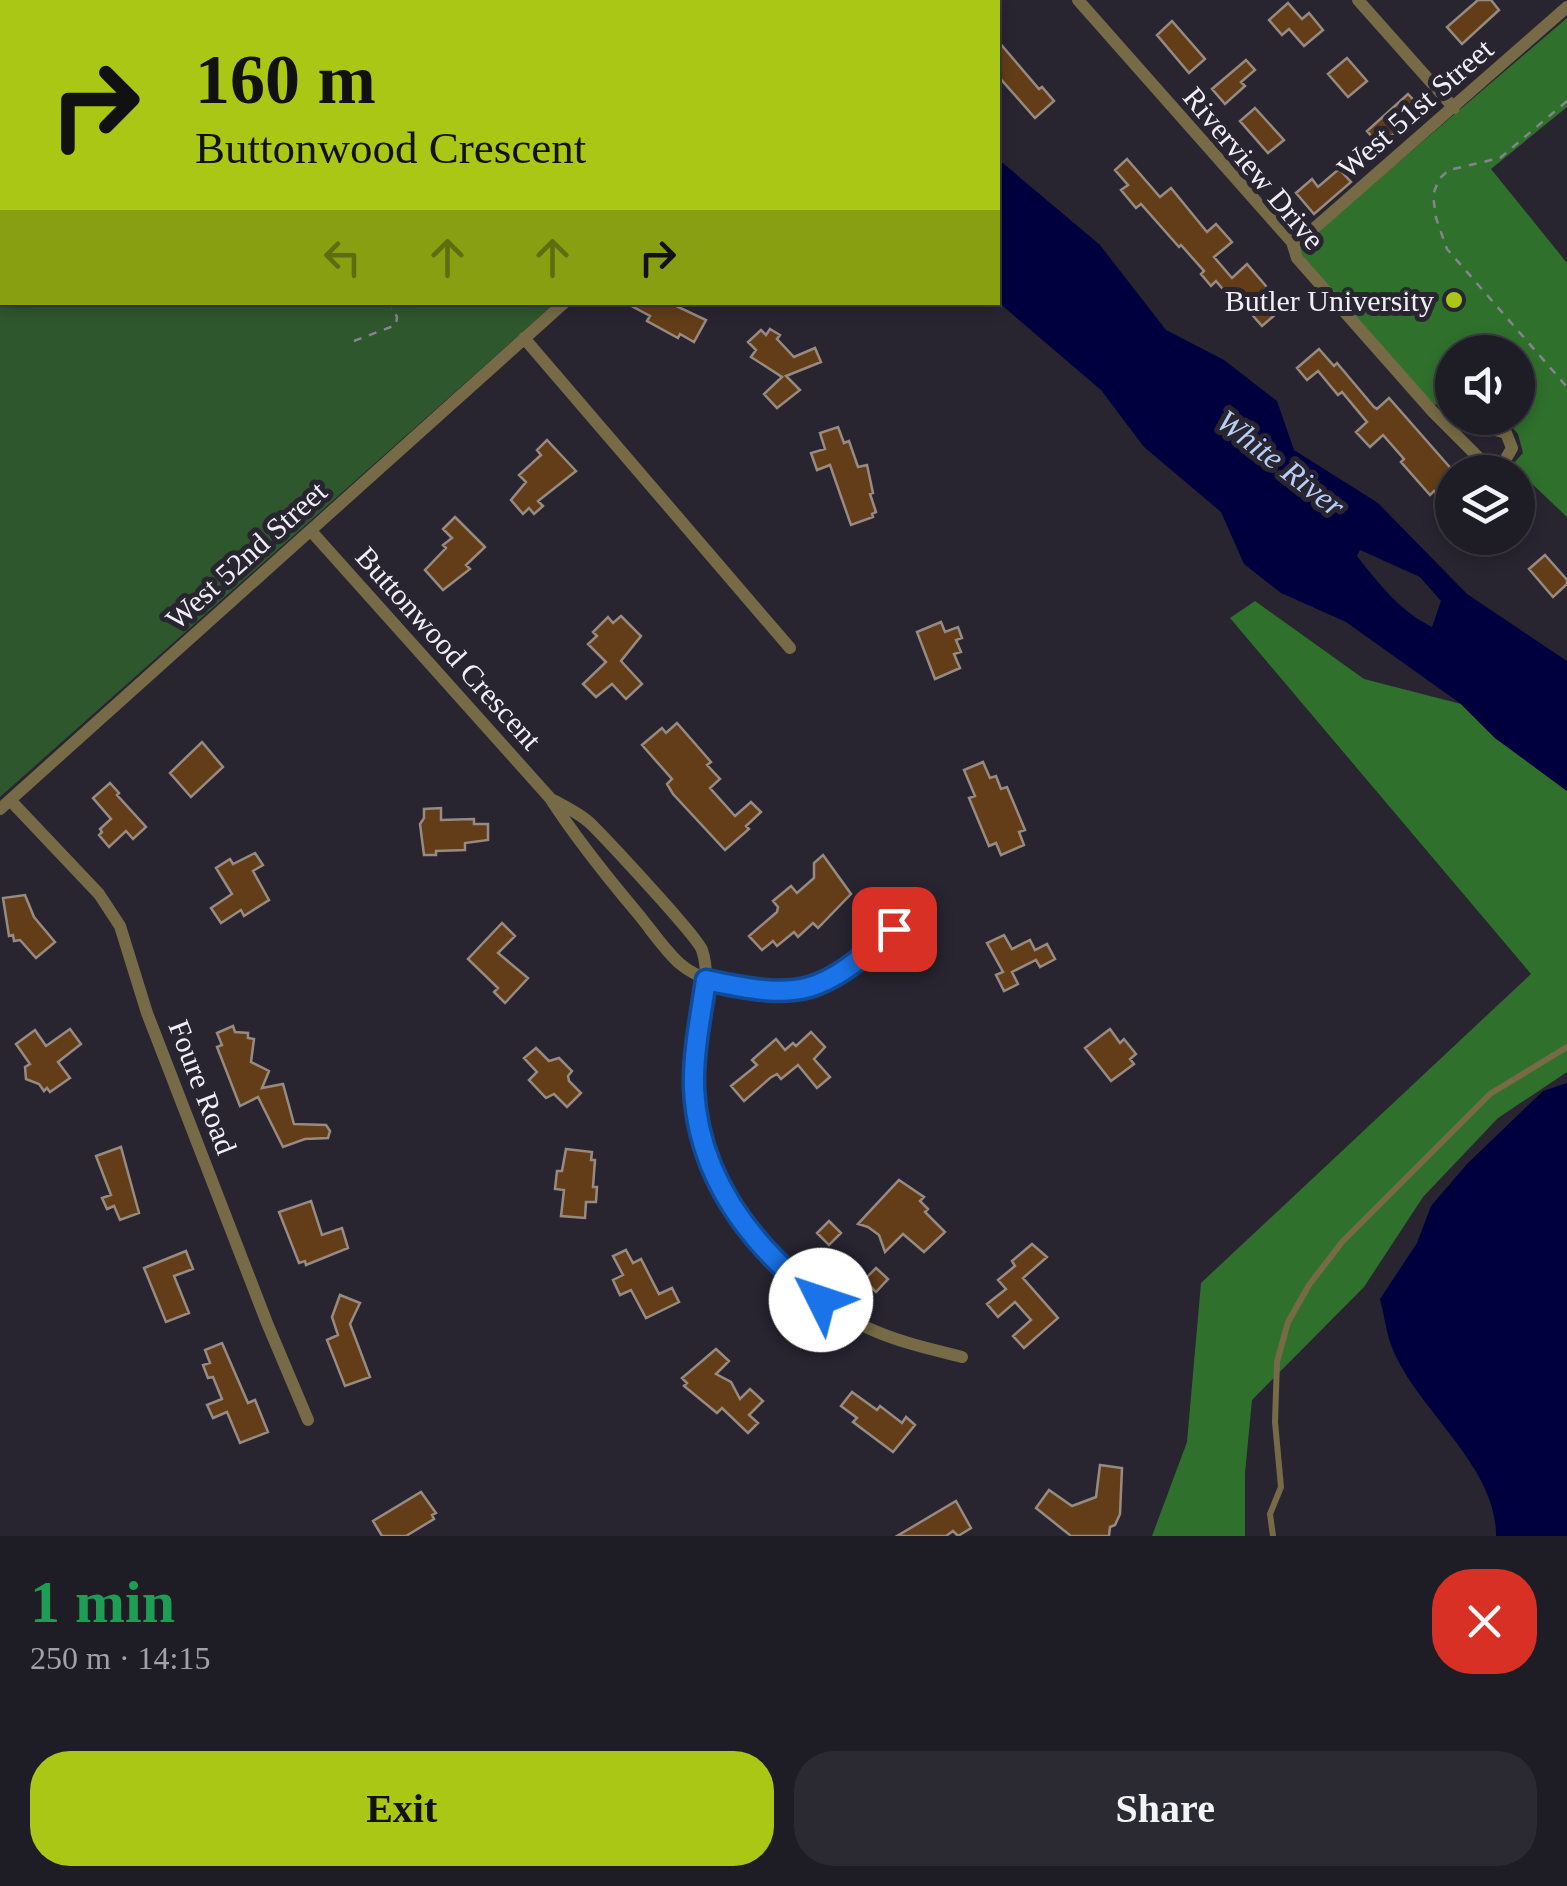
<!DOCTYPE html>
<meta charset="utf-8">
<style>
:root{--surface:#1e1c25;--page:#2b2932;--text:#f1f3f6;--muted:#a1a1a7;--line:#3c3a42;--accent:#aac716}
body{margin:0;font-family:"Times New Roman",serif;background:var(--page);color:var(--text);height:100vh;display:flex;flex-direction:column;font-size:38px;white-space:nowrap}
*{box-sizing:border-box;margin:0}
p{font-size:32px;color:var(--muted)}
.icon{flex:none;width:55px;height:55px;fill:none;stroke:currentColor;stroke-width:2;stroke-linecap:round;stroke-linejoin:round}
.map{position:relative;height:1536px;overflow:hidden}
.side{display:flex;flex-direction:column;background:var(--surface);flex:1}
.side>*{flex:none}
.guide{position:absolute;left:0px;top:0px;width:1000px;height:305px;box-shadow:0 5px 15px #0003,0 0 0 2px var(--line);background:#aac716;color:#111;overflow:hidden}
.buttons{position:absolute;left:1435px;top:335px;display:grid;gap:20px}
.buttons a{display:grid;place-items:center;width:100px;height:100px;border-radius:50%;background:var(--surface);box-shadow:0 5px 15px #0003,0 0 0 2px var(--line);font-size:50px}
.pin{position:absolute;display:grid;place-items:center;width:85px;height:85px;color:#fff;margin:-42px;border-radius:20px;box-shadow:0 5px 15px #0006}
.me{position:absolute;width:110px;margin:-55px;rotate:311deg;stroke-linejoin:round;filter:drop-shadow(0 0 8px #0008)}
.turn{display:flex;align-items:center;gap:35px;height:210px;padding:0 30px;font-size:45px}
.turn .icon{width:130px;height:130px;stroke-width:2.5}
.turn b{display:block;font-size:70px;line-height:85px}
.lanes{display:flex;align-items:center;height:95px;padding:0 30px;background:#0003;justify-content:center;gap:50px;direction:ltr}
.lanes .off{opacity:.35}
.round{display:grid;place-items:center;flex:none;width:105px;height:105px;border-radius:40px;background:var(--page)}
.overview{display:flex;align-items:center;justify-content:space-between;height:170px;padding:0 30px}
h1{font-size:60px;font-weight:700;line-height:75px;color:#1e9e55}
.action{display:flex;gap:20px;margin-top:auto;padding:20px 30px}
.action a{flex:1;height:115px;border-radius:40px;background:var(--accent);color:#111;font-size:40px;font-weight:700;line-height:115px;text-align:center}
.action a+a{background:var(--page);color:var(--text)}
.map>svg:first-child{display:block}
</style>
<div class="map">
<svg width="1567" height="1536" viewBox="0 0 1567 1536">
<rect width="100%" height="100%" fill="#282531"/>
<path fill="#2f572d" d="M0,0L681,2H2V302L555,303L0,797Z"/>
<path fill="#2f702c" d="M1567,18V107L1491,169L1567,263V517L1512,465L1523,453L1518,434L1504,418H1518V352H1452V407L1432,404L1297,249Z
M1255,601L1364,679L1461,704L1495,738L1567,791V1072L1498,1118L1423,1197L1364,1287L1252,1400L1245,1473V1536H1152L1187,1442L1201,1283L1531,974L1230,618Z"/>
<path fill="#00003e" fill-rule="evenodd" d="M998,159L1100,245L1166,330L1224,360L1277,401L1294,450L1378,503L1467,594L1567,661V791L1495,738L1461,704L1346,622L1281,593L1244,564L1221,512L1144,447L1101,390L998,302ZM1360,550L1420,577L1441,601L1432,627C1400,611 1379,584 1357,556Z
M1567,1083V1536H1496C1497,1465 1415,1409 1391,1345C1386,1331 1384,1314 1380,1299L1417,1243L1431,1206L1467,1164L1543,1091Z"/>
<path fill="#623d18" stroke="#978b81" stroke-width="2.5" d="M1478,0H1491L1499,10L1462,44L1447,27Z
M1288,3L1302,19L1309,13L1323,30L1304,46L1289,29L1282,35L1269,20Z
M1172,21L1205,59L1189,73L1157,35Z
M998,41L1039,89L1042,87L1054,101L1035,118L998,76Z
M1347,58L1367,81L1348,97L1328,74Z
M1246,60L1255,70L1241,82L1245,86L1225,104L1212,89Z
M1408,94L1422,109L1380,146L1367,131Z
M1255,108L1284,140L1268,153L1240,121Z
M1127,159L1160,197L1171,188L1207,232L1216,224L1232,242L1214,257L1232,278L1247,264L1284,307L1262,326L1240,301L1236,305L1216,281L1211,286L1201,274L1204,271L1181,245L1179,247L1141,204L1136,208L1121,190L1128,185L1115,170Z
M1339,169L1351,182L1314,214L1296,193L1312,179L1318,187Z
M624,302H668L706,320L694,342L680,334L678,338L647,321L650,316Z
M770,329L780,335L777,339L794,357L815,348L821,362L786,376L800,390L777,408L764,394L782,377L751,357L756,350L748,342L761,330L766,335Z
M1319,349L1334,366L1337,363L1374,407L1377,409L1389,398L1454,472L1446,478L1452,486V513L1434,491L1430,495L1401,462L1404,459L1383,435L1370,447L1356,432L1367,422L1342,392L1338,395L1318,371L1307,380L1297,368Z
M838,427L844,443L849,441L858,467L867,465L873,493L870,494L876,512L872,514L873,517L851,525L830,465L817,470L811,453L825,449L820,433Z
M547,440L576,471L538,501L543,506L534,514L529,508L523,514L511,500L526,482L519,475L541,455L537,450Z
M455,517L485,547L466,565L470,569L443,590L425,570L446,548L443,545L452,538L443,529Z
M1545,555L1567,580V584L1553,597L1529,569Z
M621,616L641,636L621,661L642,684L626,699L612,684L596,697L583,684L606,662L588,644L597,636L593,632L608,617L613,623Z
M941,622L945,632L958,627L962,638L956,640L961,652L954,654L960,668L935,679L917,632Z
M677,723L711,762L707,765L720,779L710,788L735,816L751,802L761,812L746,826L749,829L725,850L673,794L667,784L672,779L642,745L662,728L666,733Z
M202,742L223,767L191,797L170,773Z
M983,762L990,778L996,776L1001,789L1007,787L1025,830L1019,832L1024,845L1001,855L996,843L989,846L969,798L975,796L964,770Z
M110,783L119,793L117,795L146,827L133,839L126,831L109,847L99,835L102,832L100,829L111,819L93,798Z
M441,808V820L474,819V824H488V840L465,843V850L436,851V855H424L420,824L424,818V809Z
M255,853L263,865L253,871L269,900L244,916L241,910L221,923L211,908L232,894L216,868L230,859L233,864Z
M823,855L851,894L818,928L813,923L798,937L794,932L777,946L773,941L762,950L749,936L777,912L778,907L773,901L791,886L797,893L814,878V863Z
M25,895L34,917L55,942L36,958L20,940L14,941L13,935L9,936L3,898Z
M502,923L515,936L498,953L528,978L505,1003L494,992L498,988L468,959Z
M1004,935L1012,949L1030,940L1035,950L1047,944L1055,959L1040,967L1036,960L1012,972L1018,984L1004,991L996,975L1003,972L987,943Z
M233,1026L235,1032L248,1033V1038L254,1039L251,1062L269,1071L262,1088L283,1084L294,1124L326,1125L330,1131L328,1138L305,1139L283,1147L258,1097L240,1106L217,1047L222,1045L217,1033Z
M70,1029L81,1044L58,1062L70,1078L50,1092L47,1088L44,1091L39,1084L26,1079L25,1067L30,1064L16,1044L35,1030L46,1046Z
M1110,1029L1120,1043L1124,1039L1136,1054L1130,1059L1134,1064L1111,1081L1085,1048Z
M811,1032L825,1047L814,1059L830,1077L817,1088L798,1065L781,1079L777,1074L770,1078L744,1101L731,1086L757,1065L752,1060L776,1039L785,1050L793,1043L796,1046Z
M536,1048L549,1061L559,1058L572,1071L568,1076L569,1081L581,1093L567,1107L554,1094L546,1098L529,1080L537,1072L524,1058Z
M121,1147L139,1213L120,1220L114,1206L107,1209L102,1198L111,1195L96,1156Z
M566,1149L592,1152L591,1160H595L593,1187H597L596,1202H586L585,1218L561,1216L564,1190L555,1189L557,1171H562Z
M899,1180L924,1197L920,1201L928,1209L925,1212L945,1232L924,1252L903,1234L885,1252L879,1235L868,1227L858,1224Z
M311,1201L322,1235L342,1228L348,1248L306,1265L305,1261L299,1263L279,1212Z
M829,1221L841,1233L829,1245L817,1233Z
M1032,1244L1047,1257L1023,1278L1058,1318L1024,1348L1013,1336L1031,1320L1015,1302L998,1317L987,1304L1006,1289L998,1280L1015,1266L1012,1261Z
M626,1250L633,1263L641,1259L659,1294L672,1288L679,1302L646,1318L631,1290L620,1295L613,1280L623,1275L613,1256Z
M186,1251L193,1269L174,1276L189,1313L166,1322L144,1268Z
M876,1268L888,1279L876,1292L864,1280Z
M340,1295L360,1303L350,1324L370,1377L345,1386L327,1340L338,1335L332,1317Z
M222,1343L248,1403L255,1400L268,1432L240,1443L227,1412L213,1418L207,1405L222,1399L213,1377L208,1378L203,1365L210,1363L205,1350Z
M716,1349L729,1361L716,1374L731,1382L740,1399L750,1389L763,1401L749,1415L758,1423L748,1433L722,1408L717,1413L684,1386L687,1383L682,1378Z
M852,1392L877,1410L880,1406L902,1423L906,1417L915,1425L893,1452L853,1422L857,1418L841,1406Z
M1100,1465L1122,1468L1120,1514L1115,1525L1110,1527L1109,1536H1071L1036,1508L1049,1490L1072,1506L1096,1497Z
M421,1492L436,1513L432,1515L434,1519L406,1536H382L373,1521Z
M956,1501L971,1528L958,1536L953,1531L946,1536H897Z"/>
<g fill="none" stroke-linecap="round" stroke-linejoin="round">
<path stroke="#86848e" stroke-width="2.5" stroke-dasharray="8 8" stroke-linecap="butt" d="M280,0L285,2
M192,2L199,0
M0,75H2
M1567,101L1500,158L1449,170L1439,179L1433,195L1436,218L1447,249L1567,387
M0,218L2,217
M354,341L396,325L397,317L390,302"/>
<path stroke="#766b46" stroke-width="6" d="M347,0L350,2
M1273,1536L1270,1514L1281,1487L1275,1422L1277,1362L1288,1322L1309,1285L1342,1242L1490,1094L1567,1047"/>
<path stroke="#766b46" stroke-width="12" d="M1078,0L1292,242L1297,258L1433,412L1481,460L1494,464L1504,462L1512,448L1506,433L1455,418
M1358,0L1454,108
M1294,246L1567,7
M524,338L790,648
M311,531L550,798C577,840 607,877 639,915C652,931 664,949 679,963C715,994 793,999 834,978C857,966 875,946 894,929
M10,800L99,894L120,926L147,1013L267,1323L308,1420
M553,800C566,807 581,814 591,824C607,840 697,936 702,950C715,988 693,1045 694,1086C697,1191 775,1285 868,1328C898,1342 931,1349 962,1357
M0,809L565,302"/>
</g>
<g fill="none" stroke-linecap="round" stroke-linejoin="round">
<defs>
<path id="route" d="M821,1300C752,1247 698,1178 694,1088C693,1052 701,1015 706,980C803,1001 821,995 894,929"/>
</defs>
<use href="#route" stroke="#114b97" stroke-width="25"/>
<use href="#route" stroke="#1a73e8" stroke-width="18"/>
</g>
<circle fill="#aac716" stroke="#282531" stroke-width="4" cx="1454" cy="300" r="10"/>
<g text-anchor="middle" dominant-baseline="central" stroke-width="10" stroke-linejoin="round" paint-order="stroke">
<g font-size="30" fill="#f0eff7" stroke="#282531">
<text transform="translate(1415 108) rotate(-41)">West 51st Street</text>
<text transform="translate(1254 168) rotate(50)">Riverview Drive</text>
<text transform="translate(246 555) rotate(-42)">West 52nd Street</text>
<text transform="translate(449 648) rotate(48)">Buttonwood Crescent</text>
<text transform="translate(203 1087) rotate(69)">Foure Road</text>
</g>
<g font-size="30" fill="#f0eff7" stroke="#282531" text-anchor="end">
<text x="1434" y="300">Butler University</text>
</g>
<g font-size="32" font-style="italic" fill="#b7cff6" stroke="#282531">
<text transform="translate(1281 463) rotate(38)">White River</text>
</g>
</g>
</svg>
<div class="buttons">
<a><svg class="icon" aria-label="sound" viewBox="0 0 24 24"><path d="M4 9h4l5-4v14l-5-4H4zM17 9q2 3 0 6"/></svg></a>
<a><svg class="icon" aria-label="layers" viewBox="0 0 24 24"><path d="M12 4l9 5-9 5-9-5zM3 14l9 5 9-5"/></svg></a>
</div>
<div class="pin" style="left:894px;top:929px;background:#d93025"><svg class="icon" aria-label="arrive" viewBox="0 0 24 24"><path d="M6 21V4h12l-3 4 3 4H6"/></svg></div>
<svg class="me" style="left:821px;top:1300px" viewBox="-20 -20 40 40"><circle r="19" fill="#fff"/><path d="M0-13L10 11 0 6-10 11z" fill="#1a73e8"/></svg>
<div class="guide">
<div class="turn"><svg class="icon" aria-label="right" viewBox="0 0 24 24"><path d="M7 20v-9h11M14 6l5 5-5 5"/></svg><div><b>160 m</b>Buttonwood Crescent</div></div>
<div class="lanes"><svg class="icon off" aria-label="left" viewBox="0 0 24 24"><path d="M17 20v-9H6M10 6l-5 5 5 5"/></svg><svg class="icon off" aria-label="ahead" viewBox="0 0 24 24"><path d="M12 20V5M6 11l6-6 6 6"/></svg><svg class="icon off" aria-label="ahead" viewBox="0 0 24 24"><path d="M12 20V5M6 11l6-6 6 6"/></svg><svg class="icon" aria-label="right" viewBox="0 0 24 24"><path d="M7 20v-9h11M14 6l5 5-5 5"/></svg></div>
</div>
</div>
<section class="side">
<div class="overview"><div><h1>1 min</h1><p>250 m · 14:15</p></div><a class="round" style="background:#d93025;color:#fff"><svg class="icon" aria-label="close" viewBox="0 0 24 24"><path d="M6 6l12 12M18 6L6 18"/></svg></a></div>
<div class="action"><a>Exit</a><a>Share</a></div>
</section>
